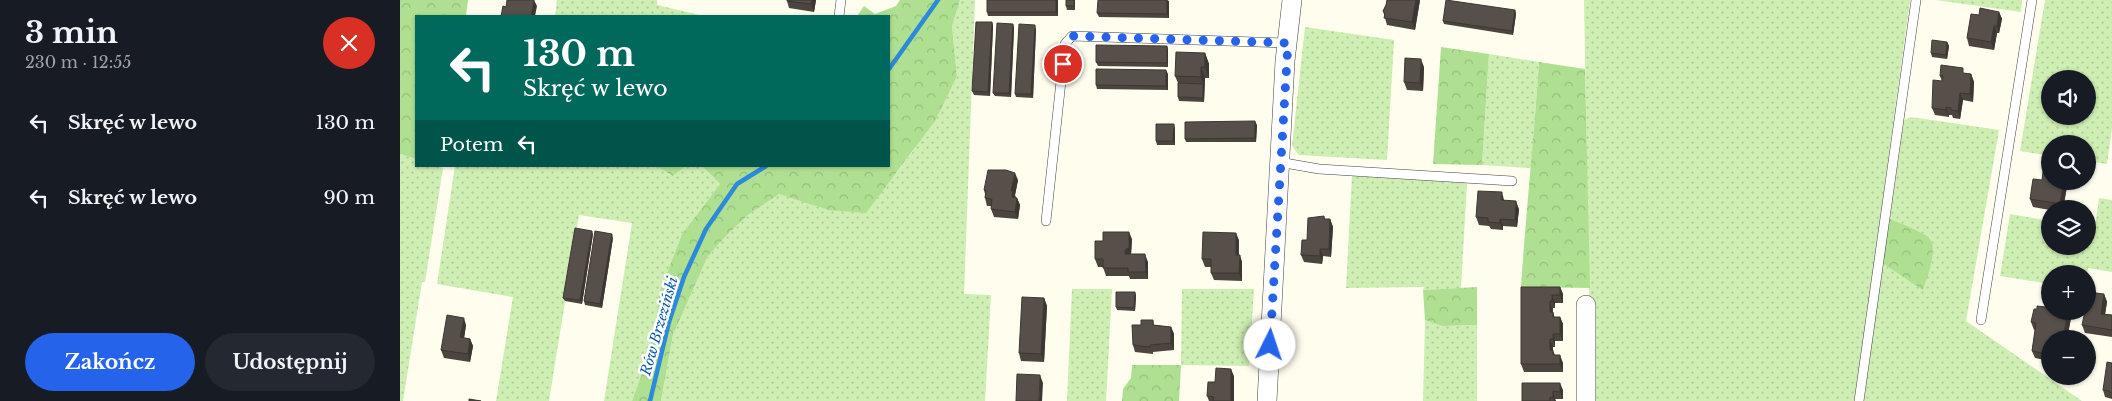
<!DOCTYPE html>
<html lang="pl">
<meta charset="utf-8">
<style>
:root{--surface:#171b24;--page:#242831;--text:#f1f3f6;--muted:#9ea1a6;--accent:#2563eb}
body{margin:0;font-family:"Libre Baskerville",serif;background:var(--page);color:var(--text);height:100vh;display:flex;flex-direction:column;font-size:19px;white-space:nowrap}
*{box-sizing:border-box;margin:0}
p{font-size:16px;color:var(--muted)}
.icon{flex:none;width:28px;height:28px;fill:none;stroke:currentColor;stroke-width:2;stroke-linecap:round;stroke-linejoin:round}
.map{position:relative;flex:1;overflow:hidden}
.side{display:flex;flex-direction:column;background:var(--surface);width:400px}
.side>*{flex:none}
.hud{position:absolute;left:15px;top:15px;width:475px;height:152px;border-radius:0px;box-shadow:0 1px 4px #0004;background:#00695c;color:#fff;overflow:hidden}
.tools{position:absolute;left:1641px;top:70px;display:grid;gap:10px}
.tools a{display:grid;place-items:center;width:55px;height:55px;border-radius:50%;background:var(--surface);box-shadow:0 1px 4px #0004;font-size:25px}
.pin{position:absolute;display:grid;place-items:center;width:42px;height:42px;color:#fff;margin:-21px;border:2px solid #fff;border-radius:50%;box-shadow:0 1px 5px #0007}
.me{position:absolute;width:55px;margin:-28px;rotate:4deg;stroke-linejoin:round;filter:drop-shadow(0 0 4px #0008)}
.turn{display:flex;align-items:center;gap:18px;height:105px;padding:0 25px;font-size:22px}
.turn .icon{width:65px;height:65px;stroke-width:2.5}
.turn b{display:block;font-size:35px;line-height:42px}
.then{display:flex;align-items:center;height:48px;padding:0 25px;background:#0003;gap:10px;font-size:19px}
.round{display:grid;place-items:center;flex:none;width:52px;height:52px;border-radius:26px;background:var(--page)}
.summary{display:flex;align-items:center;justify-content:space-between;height:85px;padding:0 25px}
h1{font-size:30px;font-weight:700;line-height:38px}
.action{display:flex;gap:10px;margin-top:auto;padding:10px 25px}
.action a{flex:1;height:58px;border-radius:30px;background:var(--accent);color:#fff;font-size:20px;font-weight:700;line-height:58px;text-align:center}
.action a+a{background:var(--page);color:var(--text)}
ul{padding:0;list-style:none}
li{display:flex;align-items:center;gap:15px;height:75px;padding:0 25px}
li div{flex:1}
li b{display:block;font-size:19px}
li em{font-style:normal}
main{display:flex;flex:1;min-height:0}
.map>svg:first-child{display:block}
</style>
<main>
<section class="side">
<div class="summary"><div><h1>3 min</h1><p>230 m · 12:55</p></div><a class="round" style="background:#d93025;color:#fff"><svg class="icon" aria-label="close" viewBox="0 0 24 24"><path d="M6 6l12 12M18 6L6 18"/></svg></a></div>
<ul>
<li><svg class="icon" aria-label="left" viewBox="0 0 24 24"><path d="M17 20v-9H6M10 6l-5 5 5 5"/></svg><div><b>Skręć w lewo</b></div><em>130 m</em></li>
<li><svg class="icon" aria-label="left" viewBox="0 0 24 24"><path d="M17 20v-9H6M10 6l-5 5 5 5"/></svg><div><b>Skręć w lewo</b></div><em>90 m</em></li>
</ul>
<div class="action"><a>Zakończ</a><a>Udostępnij</a></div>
</section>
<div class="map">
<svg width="1712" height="401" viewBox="0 0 1712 401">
<defs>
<pattern id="green-dots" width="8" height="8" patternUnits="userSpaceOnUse" patternTransform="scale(1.25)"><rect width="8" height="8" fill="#ceeeb3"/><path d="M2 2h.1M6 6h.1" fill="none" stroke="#b0cb99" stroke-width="1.8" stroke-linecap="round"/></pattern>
<pattern id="forest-crowns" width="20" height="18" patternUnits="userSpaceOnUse" patternTransform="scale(1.25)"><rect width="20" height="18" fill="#afe091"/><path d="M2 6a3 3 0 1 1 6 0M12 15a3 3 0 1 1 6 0" fill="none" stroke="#95bf7c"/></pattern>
</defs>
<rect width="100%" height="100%" fill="#fffdee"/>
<path fill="url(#green-dots)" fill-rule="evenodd" d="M157,0H257V5L304,16H155Z
M560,0H575L564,294L591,295L585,401H261L273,335L308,256L326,236L348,215L379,193L428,210L493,177L513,151L557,76L552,27Z
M1184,0H1510L1455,401H1191Z
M1536,0H1622L1621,12Z
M1645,0H1712V128L1707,164L1688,161V144H1650V156L1620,151ZM1650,79H1688V116H1650Z
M905,27L994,40L987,160L899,155L892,146Z
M1089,54L1139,62L1131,168L1082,165Z
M1511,117L1599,130L1566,321L1682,401H1464L1482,263L1523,289C1539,236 1538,242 1490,219L1504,120Z
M0,154L16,159V166H37L43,168L25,282H22L3,401H0Z
M55,166H256L273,176L286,166H302L320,184L282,234L259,293L254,340L232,401H204L232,223L179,215L149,401H96L113,297L37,284Z
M952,176L1067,183L1061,288L1023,290L1024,287L946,288Z
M1699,198L1712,200V272L1688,268L1687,274H1650V284L1600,276L1610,214L1650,221V246H1688V227L1695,228Z
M672,289H712L706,401H667Z
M782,289H854L849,366L781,365Z
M1025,320L1042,326L1077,325V401H1023Z"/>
<path fill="url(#forest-crowns)" d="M0,0H68L66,16H16V159L0,154Z
M500,0H560L552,27L557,76L535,121L466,213L428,210L379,194L348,215L326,236L308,256L273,335L261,401H232L254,340L259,293L282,234L320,184L302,166H489V16H457L464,6L475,14L496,6Z
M1041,47L1089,54L1082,165L1033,164Z
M1139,62L1185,69L1190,288L1121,287C1126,212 1134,137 1139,62Z
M256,166H286L273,176Z
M1490,219C1500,223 1521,231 1529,238C1539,248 1527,278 1523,290L1482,263Z
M1077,287V325L1042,326L1025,320L1023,290Z
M732,365H781L779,401H722L723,389L731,378Z"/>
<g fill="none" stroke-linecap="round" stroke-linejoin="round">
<path stroke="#2d89da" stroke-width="4.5" d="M489,69L538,0
M250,401L269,322L284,277L306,229L337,184L366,166"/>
<defs>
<path id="service" d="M439,16L441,0
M879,162L919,169L1112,181
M646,221L665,44L672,36L887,43
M1581,320L1632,0
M1459,401L1516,0"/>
<path id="minor" d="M1186,305V401
M867,401L885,61L892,0"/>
</defs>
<use href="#service" stroke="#404040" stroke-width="10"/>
<use href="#minor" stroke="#404040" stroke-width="20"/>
<use href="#service" stroke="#fff" stroke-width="9"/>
<use href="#minor" stroke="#fff" stroke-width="19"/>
</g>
<path fill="#4b443f" d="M416,0L414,12L389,8L387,1Z
M658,0V16H588L587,12Z
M675,0V10H667L666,6Z
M987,0H1020L1015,30L987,25L983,11L986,5Z
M769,1V18L699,17L697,13Z
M1115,10L1116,14L1113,35L1044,24L1043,21Z
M1599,12L1602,19L1599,33H1597L1594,50L1569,46L1567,38L1579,15Z
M592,22L593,26L590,96L574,95L572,91Z
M613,24L614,28L611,97L595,96L593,93Z
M636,29L633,98L616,97L615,94Z
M1547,42L1549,46L1547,59L1532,57L1531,53Z
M767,46L768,50V67L698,66L696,62Z
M805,53L809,64V78H805L804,102L779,101L778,97V83L775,76Z
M1024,67L1023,91L1007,90L1004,82Z
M1566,73L1571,74L1574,82L1573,102L1563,100L1560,119L1553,118L1552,115H1549V117L1535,115L1532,108L1542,81L1540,76Z
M768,74V90L697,89L696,85Z
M857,125L856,142H786L785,139Z
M775,128V145H757L756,141Z
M618,180L615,195L616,198H617L620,205L618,219L594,217L591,209V206H587L585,198V194L584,190Z
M1642,180L1668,181L1663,209H1650V210L1633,207L1630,199Z
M1104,200L1119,209L1117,227L1103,226V230L1091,229L1089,226L1079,225L1076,217Z
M924,216L925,219H930L933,227L931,257L923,256L922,264L904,262L901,255L907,240Z
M193,234L182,304L165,301L163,298Z
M213,238L202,308L185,305L184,301Z
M732,239L731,254L748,262V279H730L729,276H706L703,267H698L695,259Z
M839,240V255L842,262V281L814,280L811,273V267H805L802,259Z
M1121,287H1160L1163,294V303H1155V308H1153V312L1154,317H1160L1163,324V341H1155V347H1153V351L1155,355L1163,363V372H1124L1121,364Z
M735,292L736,296L735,311L717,310L716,307Z
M1704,294L1707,302L1705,314L1712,315V337L1685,333L1682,325Z
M644,298L647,306L644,362L621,361L619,353Z
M1668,311L1671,318L1667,339H1650V361L1635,358L1632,351L1635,330H1634L1631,322Z
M753,320L754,325L771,327L774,334V350L753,352V354L735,352L733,345L741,325Z
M66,325L64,338L70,339L73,346L70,362L44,358L41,350Z
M1712,363V399L1705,397L1703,390Z
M834,376V401H809L807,396L815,382Z
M1122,383L1163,390V399H1155L1156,401H1122Z"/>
<path fill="#3d3733" d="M134,0L137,6L135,16H131Z
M412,0H416L414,12L411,4Z
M656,0H658V16L656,12Z
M674,0H675V10L674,6Z
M767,0L769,1V18L767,14Z
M1016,0H1020L1015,30L1012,22Z
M1115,10L1116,14L1113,35L1112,31Z
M1599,12L1602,19L1599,33L1597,26Z
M592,22L593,26L590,96L588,92Z
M613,24L614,28L611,97L609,93Z
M635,25L636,29L633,98L631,94Z
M1594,26L1597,33L1594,50L1591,42Z
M1547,42L1549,46L1547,59L1546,55Z
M767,46L768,50V67L767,63Z
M805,53L809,64V78L805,67Z
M1021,59L1024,67L1023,91L1020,83Z
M801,67L805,78L804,102L803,98V84L801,77Z
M766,70L768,74V90L766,86Z
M1571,74L1574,82L1573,102L1570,94Z
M1560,93L1563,100L1560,119L1558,111Z
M1546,107L1549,115V117L1546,110Z
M855,121L857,125L856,142L855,138Z
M774,124L775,128V145L773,141Z
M615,173L618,180L615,195L616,199L612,197L611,191Z
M1664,181H1668L1663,209H1662L1660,204Z
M1102,192L1104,200V208L1101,200Z
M617,198L620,205L618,219L615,212Z
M1116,201L1119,209L1117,227L1115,220Z
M930,219L933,227L931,257L929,249Z
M1100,219L1103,226V230L1100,223Z
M192,231L193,234L182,304L180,300Z
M729,232L732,239L731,255L725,254Z
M836,233L839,240L838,262L836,255Z
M212,234L213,238L202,308L200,304Z
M920,249L923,256L922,264L920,256Z
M745,254L748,262V279L746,272Z
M840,255L842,262V281L839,273Z
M1160,287L1163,294V303L1160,295Z
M735,292L736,296L735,311L734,308Z
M1704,294L1707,302L1704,321L1701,314Z
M1152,295L1155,303V308L1152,301Z
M644,298L647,306L644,362L641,354Z
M1150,301L1155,319V324L1150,312Z
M1668,311L1671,318L1667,339H1664Z
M1160,317L1163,324V341L1160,334Z
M64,318L66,325L63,345L60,337Z
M771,327L774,334V350L771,343Z
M1153,334L1155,341V347L1153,339Z
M70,339L73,346L70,362L68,354Z
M1150,339L1153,347V351L1155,358L1153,356L1150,350Z
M1650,340V360L1648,354Z
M1160,355L1163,363V372L1160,364Z
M831,369L834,376V401H831Z
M640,375L643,383L642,401H639Z
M1160,383L1163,390V399L1160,392Z
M1153,391L1155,399L1156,401H1154L1153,397Z"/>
<path fill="#574f49" stroke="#3d3733" d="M107,0H134L131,16H101L103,6L106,7Z
M387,0H412L411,4L387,1Z
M587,0H656V12H587Z
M666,0H674V6H666Z
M698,0H767V14L697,13Z
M987,0H1016L1012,22L984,18L985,14L983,11L986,5Z
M1046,0L1115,10L1112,31L1043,21Z
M1580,8L1599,12L1597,26H1594L1591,42L1567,38L1571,14L1579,15Z
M576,22H592L588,92L572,91Z
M597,23L613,24L609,93H593Z
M619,24L635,25L631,94H615Z
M1532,40L1547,42L1546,55L1531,53Z
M696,45L767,46V63L696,62Z
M776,52L805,53V67H801V77L775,76Z
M1005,58L1021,59L1020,83L1004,82Z
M1541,65L1563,68V73L1571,74L1570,94L1560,93L1558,111L1551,110V108L1546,107V110L1532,108L1533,80L1542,81L1543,76H1540Z
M696,69L766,70V86L696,85Z
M778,83L803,84V98L778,97Z
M855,121V138L785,139V122Z
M756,124H774L773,141H756Z
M1644,164L1650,165V181H1664L1660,204L1630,199L1633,179L1642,180Z
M588,170H606L615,173L611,191H613L612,197L617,198L615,212L591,209L592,199L585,198L586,190H584Z
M1078,191L1102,192L1101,200L1116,201L1115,220L1100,219V223L1088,222V218L1076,217Z
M924,216V219H930L929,249H920V256L901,255L902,240H907L908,218Z
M175,228L192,231L180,300L163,298Z
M195,231L212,234L200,304L184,301Z
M703,232H729V248L725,250V254H745L746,272H728V268H703V259H695V241H703Z
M803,232L836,233V255H840L839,273H811V259H802Z
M1121,287H1160V295H1152V301H1150V312H1153V317H1160V334H1153V339H1150V350H1153V355H1160V364H1121Z
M716,292H735L734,308L716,307Z
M1688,292L1704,294L1701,314L1712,315V330L1682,325L1685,311H1688Z
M622,297L644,298L641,354L619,353Z
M1647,305L1650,306V311H1668L1663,338L1651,336L1648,354L1632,351L1636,323L1631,322L1634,309H1637V306L1646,307Z
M47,315L64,318L60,337L70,339L68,354L41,350Z
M741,320H753V325L771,327V343L750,345V347L733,345L732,325H741Z
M1707,362L1712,363V393H1711L1709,391L1703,390Z
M816,368L831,369V401H813L814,397L807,396L808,382H815Z
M617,374L640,375L639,401H616Z
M1122,383H1160V392L1153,391V397H1150V401H1122Z
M69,399L81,401H69Z"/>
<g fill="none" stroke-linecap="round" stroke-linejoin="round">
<path stroke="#2563eb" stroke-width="9" stroke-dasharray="0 16.2" d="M663,64L665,44L672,36L888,43L870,345"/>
</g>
<g text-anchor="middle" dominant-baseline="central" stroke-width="5" stroke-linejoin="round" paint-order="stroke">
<g font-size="14" font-style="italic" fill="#0b5aab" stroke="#fff">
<text transform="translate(259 326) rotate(-74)">Rów Brzeziński</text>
</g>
</g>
</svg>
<div class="tools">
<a><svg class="icon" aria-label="sound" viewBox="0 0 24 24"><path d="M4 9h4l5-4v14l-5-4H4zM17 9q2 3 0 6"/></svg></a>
<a><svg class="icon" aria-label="search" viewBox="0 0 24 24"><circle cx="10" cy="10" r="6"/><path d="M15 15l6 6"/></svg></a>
<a><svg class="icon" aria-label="layers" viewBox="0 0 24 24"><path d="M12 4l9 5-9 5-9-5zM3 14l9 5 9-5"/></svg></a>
<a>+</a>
<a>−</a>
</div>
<div class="pin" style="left:663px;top:64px;background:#d93025"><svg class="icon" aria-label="arrive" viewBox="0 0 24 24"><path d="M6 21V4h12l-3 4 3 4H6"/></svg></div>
<svg class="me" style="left:870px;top:345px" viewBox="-20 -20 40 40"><circle r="19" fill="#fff"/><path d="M0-13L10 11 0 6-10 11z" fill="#2563eb"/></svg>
<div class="hud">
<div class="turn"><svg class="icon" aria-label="left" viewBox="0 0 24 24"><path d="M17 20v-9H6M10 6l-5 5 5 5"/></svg><div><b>130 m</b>Skręć w lewo</div></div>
<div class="then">Potem<svg class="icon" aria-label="left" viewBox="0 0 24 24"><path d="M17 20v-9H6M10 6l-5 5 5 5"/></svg></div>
</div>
</div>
</main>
